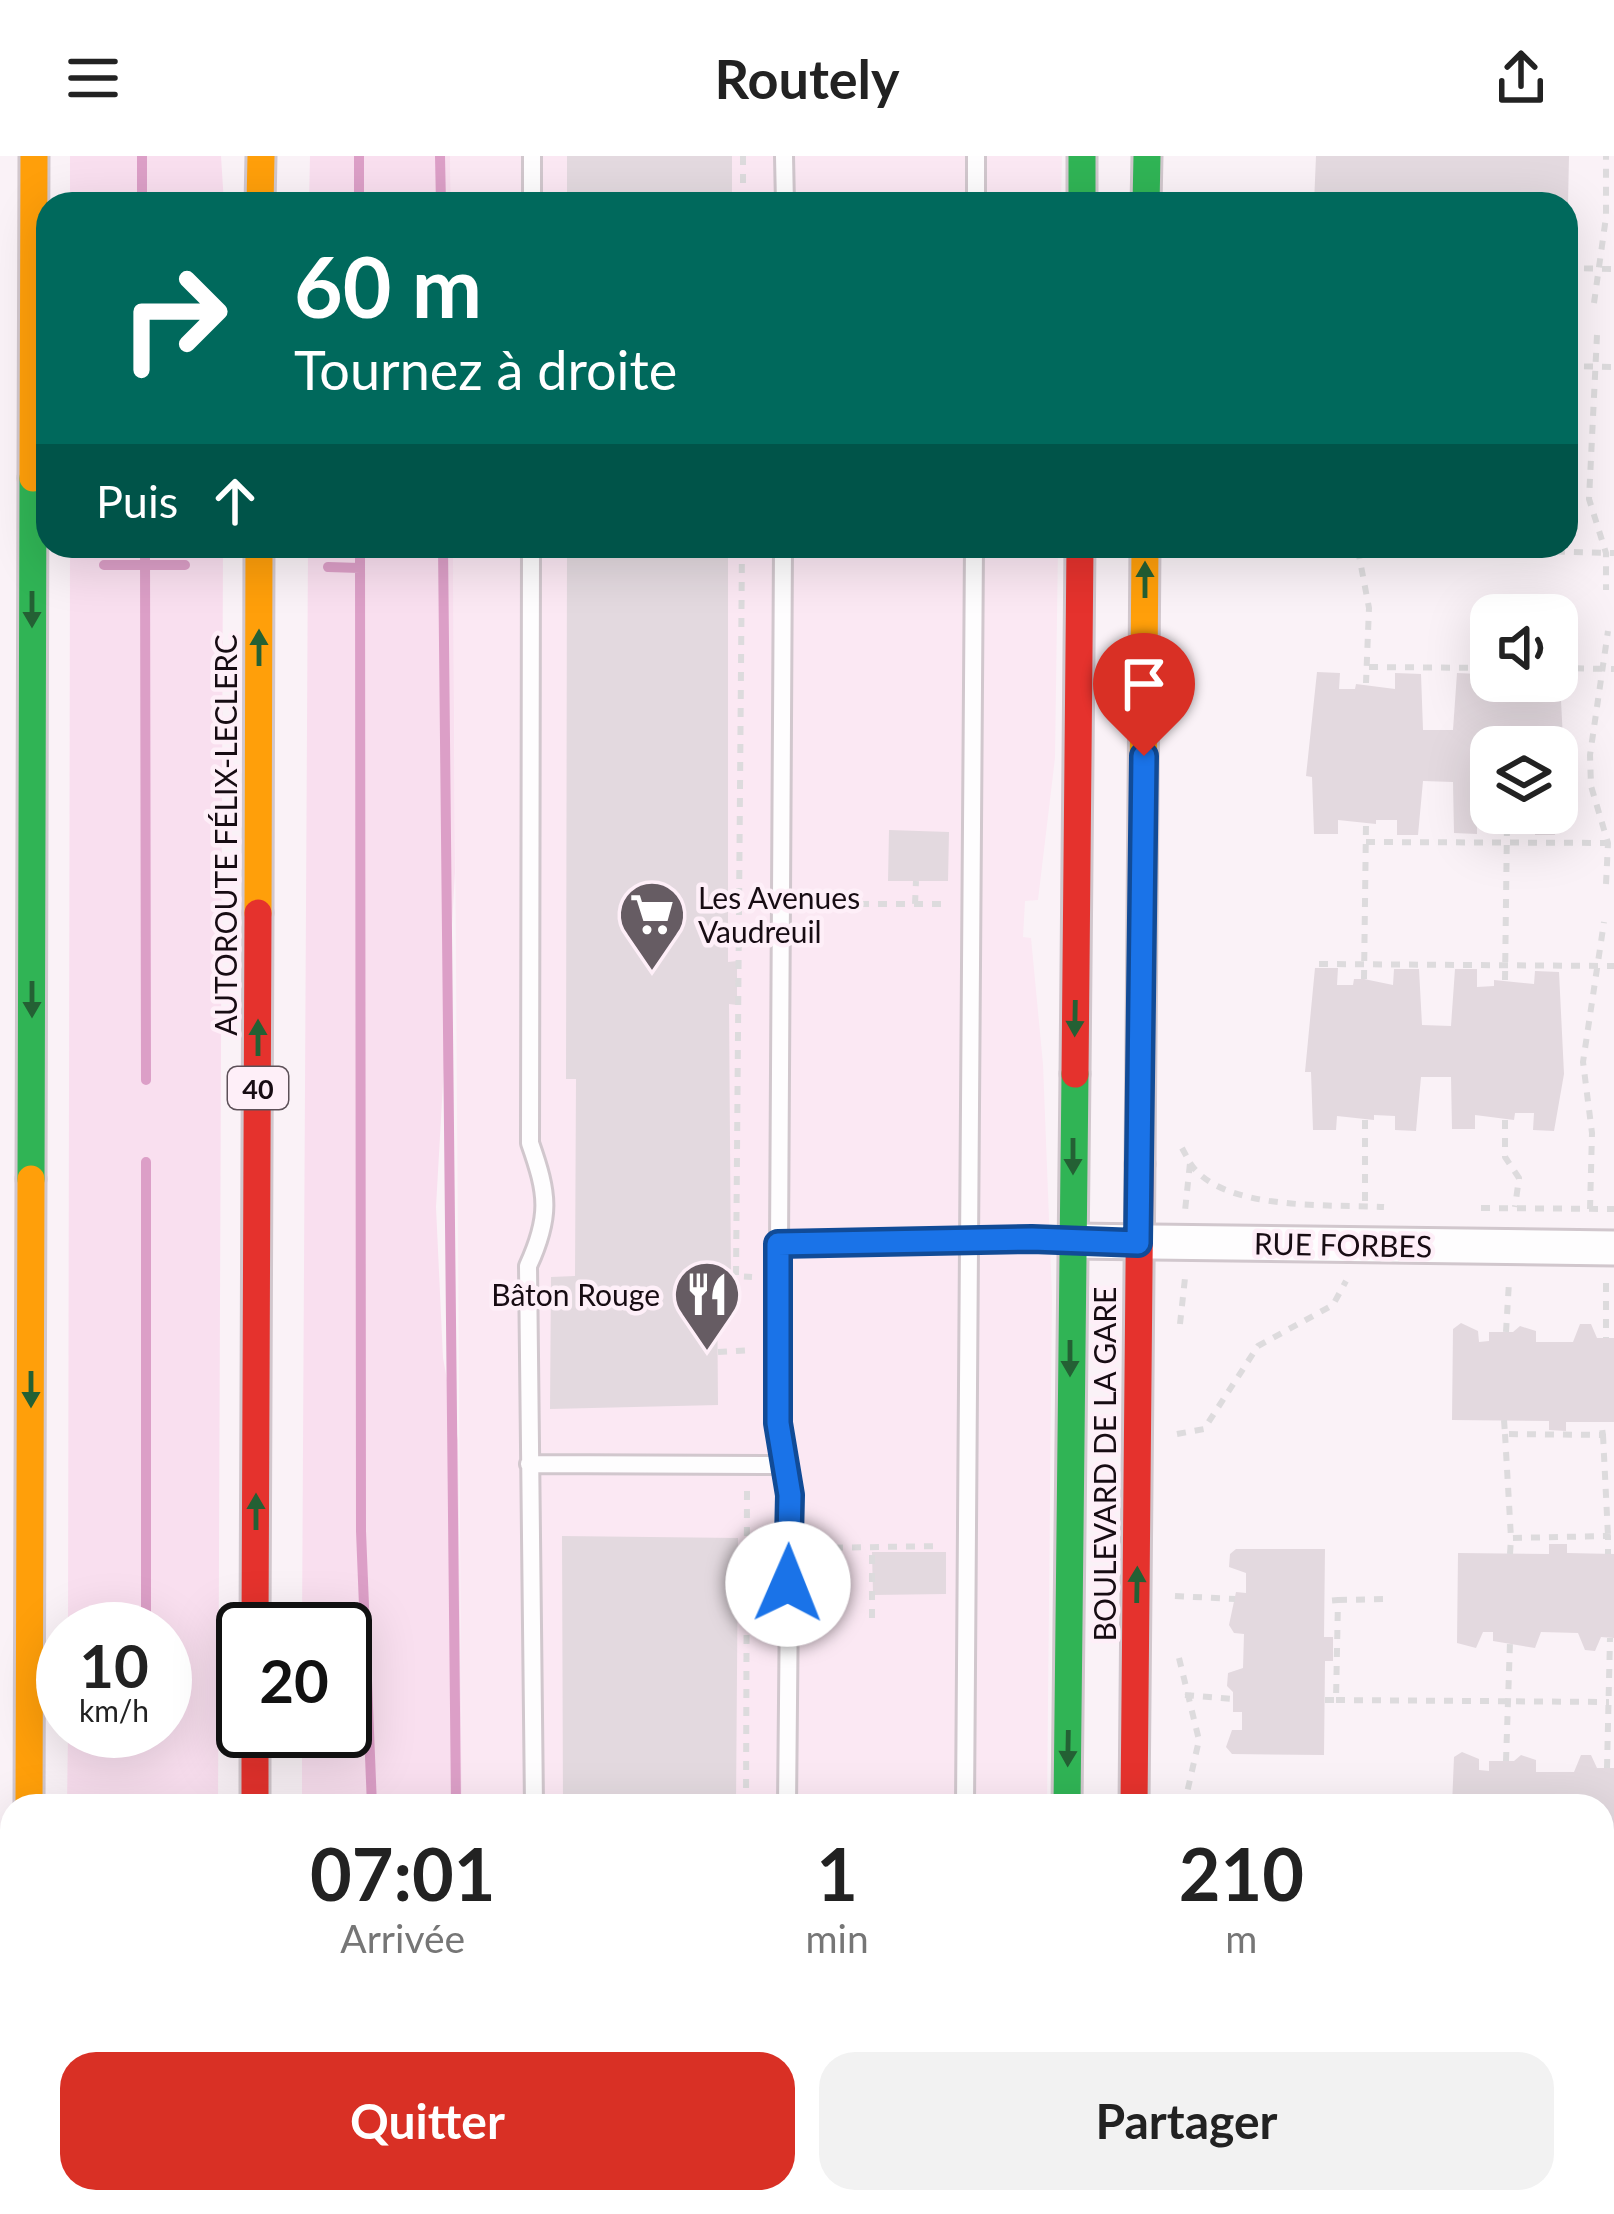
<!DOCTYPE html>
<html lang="fr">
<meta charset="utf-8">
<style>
:root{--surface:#fff;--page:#f2f2f2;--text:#222;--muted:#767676;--accent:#d93025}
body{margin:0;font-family:Lato,sans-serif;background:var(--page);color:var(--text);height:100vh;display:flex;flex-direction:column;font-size:45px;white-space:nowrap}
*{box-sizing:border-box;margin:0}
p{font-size:39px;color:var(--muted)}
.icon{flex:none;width:66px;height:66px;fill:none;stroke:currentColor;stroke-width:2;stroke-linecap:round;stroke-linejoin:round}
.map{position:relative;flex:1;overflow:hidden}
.drawer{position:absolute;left:0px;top:1638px;width:1614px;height:420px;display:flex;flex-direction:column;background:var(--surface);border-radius:36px 36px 0 0;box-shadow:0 12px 48px #0002}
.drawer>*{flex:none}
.hud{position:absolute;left:36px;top:36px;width:1542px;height:366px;border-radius:36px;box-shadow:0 12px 48px #0002;background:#00695c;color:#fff;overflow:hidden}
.buttons{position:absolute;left:1470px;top:438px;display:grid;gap:24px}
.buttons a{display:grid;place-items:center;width:108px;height:108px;border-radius:24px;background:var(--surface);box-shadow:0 12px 48px #0002;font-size:60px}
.speed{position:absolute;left:36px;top:1446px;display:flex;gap:24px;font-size:60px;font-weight:700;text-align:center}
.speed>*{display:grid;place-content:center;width:156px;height:156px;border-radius:50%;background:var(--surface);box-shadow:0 12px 48px #0002;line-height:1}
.speed small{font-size:30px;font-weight:400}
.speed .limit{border:6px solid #111;border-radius:18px;background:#fff;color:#111}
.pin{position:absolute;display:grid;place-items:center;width:102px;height:102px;color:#fff;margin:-123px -51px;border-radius:50% 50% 50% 0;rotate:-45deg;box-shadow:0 0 12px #0007}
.pin .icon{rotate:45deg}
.me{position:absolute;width:132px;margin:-66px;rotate:1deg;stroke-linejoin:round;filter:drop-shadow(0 0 9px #0008)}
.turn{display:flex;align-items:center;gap:42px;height:252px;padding:0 60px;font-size:54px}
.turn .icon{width:156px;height:156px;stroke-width:2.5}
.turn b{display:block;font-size:84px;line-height:102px}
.then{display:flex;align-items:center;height:114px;padding:0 60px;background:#0003;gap:24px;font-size:45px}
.eta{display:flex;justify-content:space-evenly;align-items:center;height:204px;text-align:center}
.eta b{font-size:72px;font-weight:700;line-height:84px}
.cta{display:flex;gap:24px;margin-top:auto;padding:24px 60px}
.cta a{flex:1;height:138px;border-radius:36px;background:var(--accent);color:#fff;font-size:48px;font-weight:700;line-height:138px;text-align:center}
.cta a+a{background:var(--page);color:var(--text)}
header{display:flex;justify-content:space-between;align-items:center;height:156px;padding:0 60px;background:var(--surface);font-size:54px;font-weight:700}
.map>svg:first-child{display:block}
</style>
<header><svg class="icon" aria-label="menu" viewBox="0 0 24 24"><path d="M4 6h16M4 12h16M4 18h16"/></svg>Routely<svg class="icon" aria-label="share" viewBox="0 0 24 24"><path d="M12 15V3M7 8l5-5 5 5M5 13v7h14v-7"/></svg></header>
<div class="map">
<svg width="1614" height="2058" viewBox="0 0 1614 2058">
<rect width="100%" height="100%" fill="#faf2f7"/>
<path fill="#fbe8f3" d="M450,0H1062L1061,48H451Z
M453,390H1058L1055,602L1038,744L1025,745L1023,781L1031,782L1043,908L1052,1140L1047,1650H462Z
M469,2046H1045V2058H469Z"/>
<path fill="#f9dfef" d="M221,0L224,48H70V0Z
M310,0H450L451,48H309Z
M70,390H223L218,1650H67L68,1575H165V1473H68Z
M308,390H453L455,716L436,1051L443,1202L458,1284L462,1650H302V1575H345V1473H302Z
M53,2046H218V2058H52Z
M300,2046H469V2058H300Z"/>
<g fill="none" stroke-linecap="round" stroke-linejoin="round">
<path stroke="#dc9fc7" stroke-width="10" d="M142,0V48
M359,0V48
M440,0L441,48
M145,390L146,924
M360,390L361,1375L372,1650
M443,390L456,1650
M104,409H185
M328,411L360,412
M146,1006V1473
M462,2046V2058
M125,2058V2046"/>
</g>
<path fill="#e3d9df" d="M567,0H732V48H567Z
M1316,0H1569L1568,48H1314Z
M1566,255H1572L1570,339H1566Z
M567,390H728V806L737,805V849L729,848L731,1118H717L718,1249L550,1253L551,1121L575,1120L576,923H566Z
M1317,516L1340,517L1339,533H1355L1356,528L1395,533V517L1421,518L1423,574H1453L1457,517L1479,518V534L1560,525L1565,622L1555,679H1535V661L1517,657H1557V591H1491V657H1516V668L1477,663V678L1454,677L1453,626L1423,625L1418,679H1397V664H1376V668L1338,664V678H1314L1312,621L1306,620Z
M889,674L949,676L948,725H888Z
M1315,812H1338L1337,829H1353L1354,823H1364L1393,829L1394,813H1419L1422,869L1451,870L1455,813H1477V831L1494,830V824L1534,828L1535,815L1559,816L1564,918L1554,975L1533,974L1534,957H1515L1514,964L1475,959V973H1452L1451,921H1421L1416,975L1395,974V960L1374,959V964L1337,960L1336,974H1313L1311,916H1305Z
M1461,1167L1478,1175L1479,1186L1489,1185V1176H1513L1520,1170L1536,1175V1186H1573L1580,1168H1591L1597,1182H1614V1266H1566V1275L1549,1274V1265L1452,1264L1453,1173Z
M562,1380L738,1382L736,1650H563Z
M1549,1388H1567V1397L1614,1398V1482L1601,1481L1595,1495L1585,1494L1578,1477L1541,1476L1535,1492L1493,1485V1476H1483L1476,1492L1457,1487L1458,1397L1549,1398Z
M1236,1393H1325L1324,1481H1333V1505H1325L1324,1599L1232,1598L1226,1591L1232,1574H1242V1556H1233V1536L1227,1530L1228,1517L1243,1512L1244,1478L1234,1477L1229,1469L1236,1436L1246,1437V1417L1229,1411L1230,1398Z
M872,1396H946V1438L873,1439Z
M1462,1596L1479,1603V1614L1489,1615V1605H1514L1521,1599L1536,1604V1616H1574L1581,1599H1591L1597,1612H1614V1697L1602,1696V1650H1452L1454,1601Z
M1602,1828H1614L1612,1912H1602Z
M1602,2039H1614V2058H1447V2046H1602Z
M576,2046H732V2058H576Z
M1241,2046H1330V2058H1240Z"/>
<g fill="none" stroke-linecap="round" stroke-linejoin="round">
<defs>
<path id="lane" d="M784,0L785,48
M532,48V0
M976,48V0
M531,390L530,987C548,1038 551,1060 528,1110L534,1650
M783,390L778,1267L790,1339L787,1650
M779,1088L1071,1085
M529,1308L785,1309
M965,1650L974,390
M547,2046V2058
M962,2046V2058
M785,2058V2046"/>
<path id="street" d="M1072,1085L1614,1092"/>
<path id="fast" d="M1082,0V48
M1146,48L1147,0
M31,1023L33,322
M1067,1650L1075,918
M253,2046V2058
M1130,2046V2058"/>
<path id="slow" d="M260,48L261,0
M33,322L34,0
M258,757L259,390
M1140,1008L1145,390
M29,1650L31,1023
M14,2046V2058"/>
<path id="jam" d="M1075,918L1080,390
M255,1473L258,757
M255,1575V1650
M1134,1650L1140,1008
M1066,2046V2058"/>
</defs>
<use href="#lane" stroke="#d1c7cd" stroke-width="22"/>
<use href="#street" stroke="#d1c7cd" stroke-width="39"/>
<use href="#fast" stroke="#d1c7cd" stroke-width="33"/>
<use href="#slow" stroke="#d1c7cd" stroke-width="33"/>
<use href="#jam" stroke="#d1c7cd" stroke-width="33"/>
<path stroke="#dddbdd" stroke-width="6" stroke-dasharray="9 9" stroke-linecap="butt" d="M743,0V48
M1566,112L1614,113
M1594,147L1606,61V0
M1597,179L1589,343L1606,397V434
M1566,210L1614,211
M742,390L736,1120L752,1121
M1358,390L1614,397
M1358,394L1369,452L1366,527
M1369,511L1491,512
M1557,512L1614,513
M1507,528V525
M1366,686L1614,687
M1606,728L1608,687L1591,630L1590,599L1608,475
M806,748H949
M915,748L916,725
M1319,808L1614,810
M1364,823L1366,668
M1505,824L1507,669
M1365,964V1050
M1505,964V1001L1519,1022L1515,1051
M1182,992L1190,1007L1185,1055
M1190,1007C1222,1056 1331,1048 1384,1051
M1481,1052L1614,1053
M1590,1053L1592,977L1583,906L1604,766
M1606,1127V1182
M1180,1168L1185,1122
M1506,1176L1509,1126
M718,1196L752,1194
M1504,1264L1505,1278L1603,1279L1601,1266
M1177,1278L1204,1273L1258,1190L1333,1149L1346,1125
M1505,1278L1511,1382
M1603,1279L1608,1380
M816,1392L941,1390
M1510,1398L1511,1382L1608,1380V1398
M1175,1440L1235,1443
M1338,1444L1389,1443
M872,1462V1391
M1179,1502L1199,1584L1184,1650
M1185,1539L1233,1543
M1325,1544H1336L1338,1444L1325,1445
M1336,1544L1609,1546
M1506,1605L1510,1486
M1607,1612L1610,1482
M746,1650L747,1333
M1602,1703V1708
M1602,1810V1828
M1602,1917L1603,1912
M745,2046V2058"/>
<use href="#lane" stroke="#fefdfe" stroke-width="16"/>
<use href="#street" stroke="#fefdfe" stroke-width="33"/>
<use href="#fast" stroke="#30b455" stroke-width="27"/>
<use href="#slow" stroke="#ff9f0a" stroke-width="27"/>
<use href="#jam" stroke="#e5322d" stroke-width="27"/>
</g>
<defs><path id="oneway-solid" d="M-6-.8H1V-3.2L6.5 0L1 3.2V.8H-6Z" transform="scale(3)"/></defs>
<g fill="#246034">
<use href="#oneway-solid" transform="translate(1145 424) rotate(-90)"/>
<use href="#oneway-solid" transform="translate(32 453) rotate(90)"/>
<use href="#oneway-solid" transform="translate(259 492) rotate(-90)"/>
<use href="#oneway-solid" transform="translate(32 843) rotate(90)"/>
<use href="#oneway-solid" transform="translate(1075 862) rotate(91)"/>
<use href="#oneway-solid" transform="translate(258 882) rotate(-90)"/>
<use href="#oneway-solid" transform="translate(1073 1000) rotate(90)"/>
<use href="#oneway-solid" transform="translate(1070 1202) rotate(90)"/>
<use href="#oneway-solid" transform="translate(31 1233) rotate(90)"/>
<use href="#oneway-solid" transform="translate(256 1356) rotate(-90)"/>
<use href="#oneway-solid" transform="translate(1137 1429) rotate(-89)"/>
<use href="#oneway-solid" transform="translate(1068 1592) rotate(91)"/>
</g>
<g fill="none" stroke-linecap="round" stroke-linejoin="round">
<defs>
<path id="route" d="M788,1428L790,1339L778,1267V1088L1032,1083L1138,1087L1144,600"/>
</defs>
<use href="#route" stroke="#114b97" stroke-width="30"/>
<use href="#route" stroke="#1a73e8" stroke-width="21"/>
</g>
<defs>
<symbol id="supermarket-pin" viewBox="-11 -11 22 30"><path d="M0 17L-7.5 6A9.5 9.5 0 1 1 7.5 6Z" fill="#665c63" stroke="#feeff8"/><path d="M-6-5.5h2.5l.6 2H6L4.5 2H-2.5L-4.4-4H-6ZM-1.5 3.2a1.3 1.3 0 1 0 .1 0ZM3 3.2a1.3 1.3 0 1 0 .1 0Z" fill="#fff"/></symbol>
<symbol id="restaurant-pin" viewBox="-11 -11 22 30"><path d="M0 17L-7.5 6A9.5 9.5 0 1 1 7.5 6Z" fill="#665c63" stroke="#feeff8"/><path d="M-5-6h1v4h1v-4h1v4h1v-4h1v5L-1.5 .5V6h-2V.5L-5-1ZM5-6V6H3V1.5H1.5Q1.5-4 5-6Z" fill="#fff"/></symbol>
</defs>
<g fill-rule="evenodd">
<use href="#supermarket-pin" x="614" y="720" width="76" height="104"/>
<use href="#restaurant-pin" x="669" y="1100" width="76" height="104"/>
</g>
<g text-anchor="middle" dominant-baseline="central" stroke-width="9" stroke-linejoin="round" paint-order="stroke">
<rect fill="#feeff8" stroke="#5c5058" stroke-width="3" x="228" y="911" width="60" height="42" rx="9"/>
<g font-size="27" font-weight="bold" fill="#170c13">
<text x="258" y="932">40</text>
</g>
<g font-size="30" fill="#170c13" stroke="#feeff8">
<text transform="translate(225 679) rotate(-90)">AUTOROUTE FÉLIX-LECLERC</text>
<text transform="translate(1343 1088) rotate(1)">RUE FORBES</text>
<text transform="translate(1104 1308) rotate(-90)">BOULEVARD DE LA GARE</text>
</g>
<g font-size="30" fill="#170c13" stroke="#feeff8" text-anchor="start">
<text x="698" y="741">Les Avenues<tspan x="698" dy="34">Vaudreuil</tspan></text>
<text x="660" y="1138" text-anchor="end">Bâton Rouge</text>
</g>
</g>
</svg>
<div class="buttons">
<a><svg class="icon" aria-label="sound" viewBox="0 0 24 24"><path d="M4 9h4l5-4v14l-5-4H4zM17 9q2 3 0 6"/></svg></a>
<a><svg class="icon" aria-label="layers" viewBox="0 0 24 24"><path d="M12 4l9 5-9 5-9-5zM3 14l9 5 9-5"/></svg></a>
</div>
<div class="speed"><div>10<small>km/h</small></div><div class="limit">20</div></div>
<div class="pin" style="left:1144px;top:600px;background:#d93025"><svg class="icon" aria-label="arrive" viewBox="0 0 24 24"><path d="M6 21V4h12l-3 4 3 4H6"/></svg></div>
<svg class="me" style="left:788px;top:1428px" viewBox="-20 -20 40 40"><circle r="19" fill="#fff"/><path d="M0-13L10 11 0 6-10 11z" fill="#1a73e8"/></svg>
<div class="hud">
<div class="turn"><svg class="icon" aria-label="right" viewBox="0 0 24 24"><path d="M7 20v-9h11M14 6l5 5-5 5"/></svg><div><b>60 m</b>Tournez à droite</div></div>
<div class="then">Puis<svg class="icon" aria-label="ahead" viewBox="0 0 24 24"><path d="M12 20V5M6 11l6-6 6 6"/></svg></div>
</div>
<section class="drawer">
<div class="eta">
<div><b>07:01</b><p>Arrivée</p></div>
<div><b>1</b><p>min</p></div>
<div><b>210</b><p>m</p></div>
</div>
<div class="cta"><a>Quitter</a><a>Partager</a></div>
</section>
</div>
